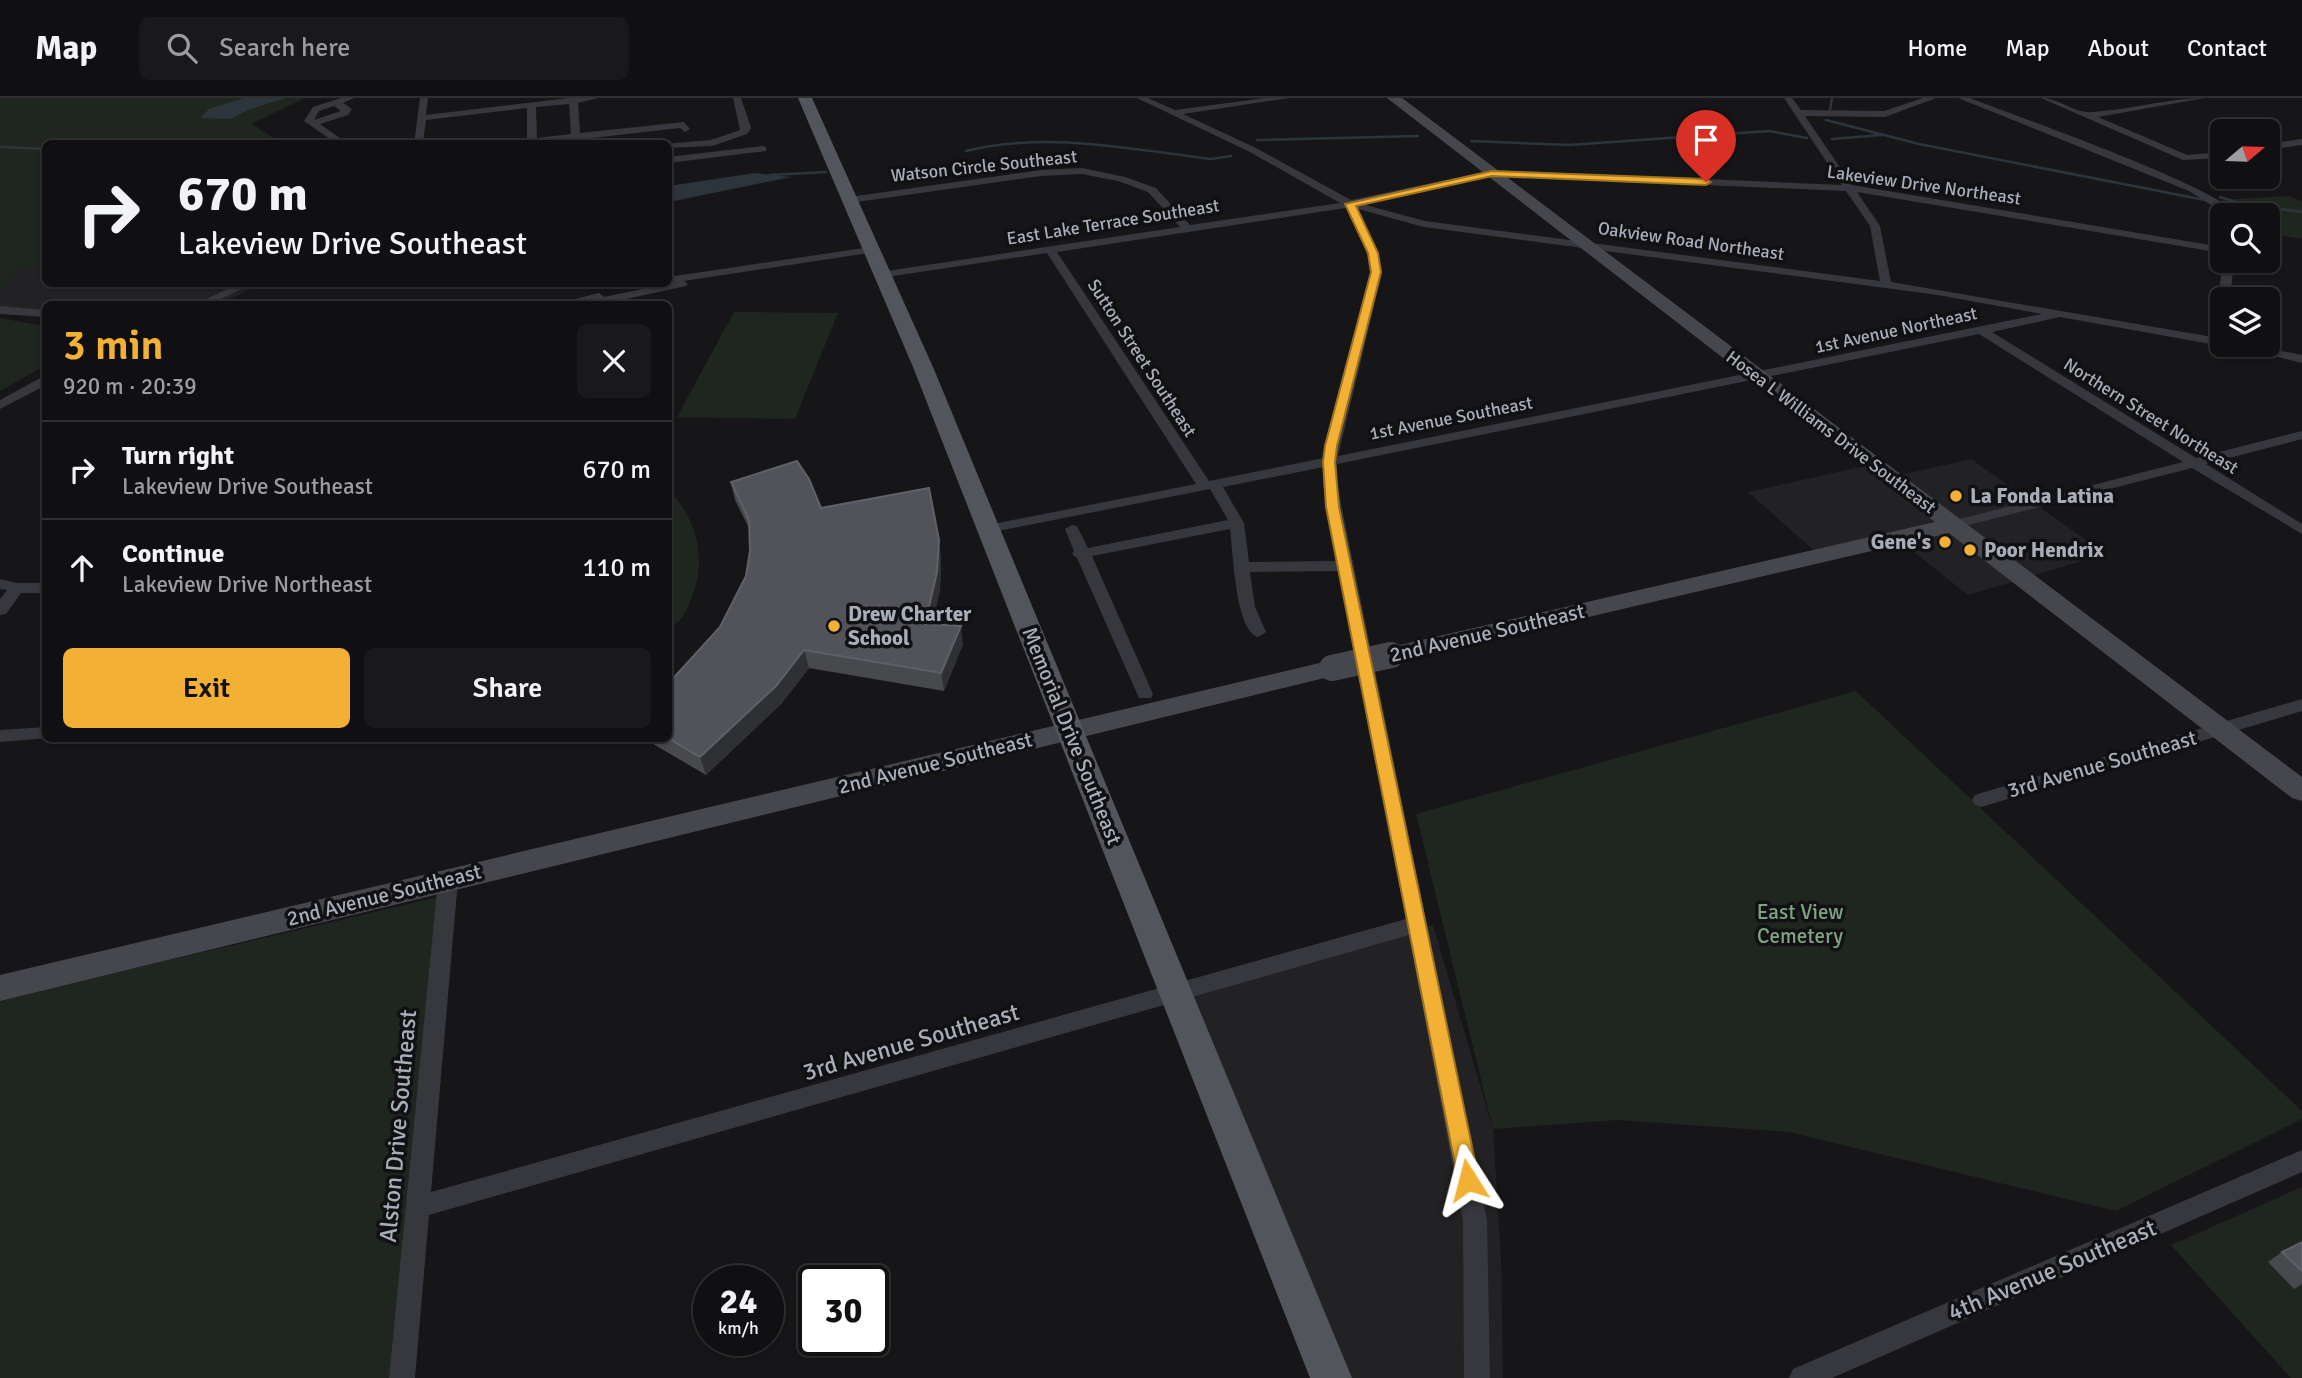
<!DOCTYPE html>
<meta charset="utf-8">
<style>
:root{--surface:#101012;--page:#19191b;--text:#f1f3f6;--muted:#9c9d9f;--line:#303032;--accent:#f2b134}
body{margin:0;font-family:Signika,sans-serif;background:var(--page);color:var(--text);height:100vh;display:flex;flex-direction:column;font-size:26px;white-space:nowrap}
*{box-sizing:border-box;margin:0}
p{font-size:23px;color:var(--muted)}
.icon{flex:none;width:38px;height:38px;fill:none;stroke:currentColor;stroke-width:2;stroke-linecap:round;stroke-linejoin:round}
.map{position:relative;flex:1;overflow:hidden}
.sheet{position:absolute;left:42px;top:203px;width:630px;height:441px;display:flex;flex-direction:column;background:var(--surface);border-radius:10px;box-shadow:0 2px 5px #0004,0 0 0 2px var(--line)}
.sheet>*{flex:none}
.banner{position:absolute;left:42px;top:42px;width:630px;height:147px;border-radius:10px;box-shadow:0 2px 5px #0004,0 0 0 2px var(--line);background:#101012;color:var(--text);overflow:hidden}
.needle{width:46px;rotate:71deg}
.controls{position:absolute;left:2210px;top:21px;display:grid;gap:14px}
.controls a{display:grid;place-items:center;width:70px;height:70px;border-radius:10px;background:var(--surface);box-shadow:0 2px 5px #0004,0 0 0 2px var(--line);font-size:35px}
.speed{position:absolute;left:693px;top:1167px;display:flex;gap:14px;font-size:35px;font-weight:700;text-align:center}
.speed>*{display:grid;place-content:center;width:91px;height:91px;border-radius:50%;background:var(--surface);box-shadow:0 2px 5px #0004,0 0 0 2px var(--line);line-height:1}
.speed small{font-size:18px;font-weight:400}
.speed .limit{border:4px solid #111;border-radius:10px;background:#fff;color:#111}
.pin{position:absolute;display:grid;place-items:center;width:60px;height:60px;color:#fff;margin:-72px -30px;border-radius:50% 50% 50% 0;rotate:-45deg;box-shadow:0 0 7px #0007}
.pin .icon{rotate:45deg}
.me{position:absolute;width:77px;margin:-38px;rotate:351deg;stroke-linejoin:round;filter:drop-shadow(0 0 5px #0008)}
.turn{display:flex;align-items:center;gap:24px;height:147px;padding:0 21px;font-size:32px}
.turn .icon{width:91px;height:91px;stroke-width:2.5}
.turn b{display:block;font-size:49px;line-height:60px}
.round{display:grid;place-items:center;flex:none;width:74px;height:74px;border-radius:10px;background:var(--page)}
.headline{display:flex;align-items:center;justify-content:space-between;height:119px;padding:0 21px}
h1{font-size:42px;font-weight:600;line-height:52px;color:var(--accent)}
.action{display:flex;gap:14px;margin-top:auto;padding:14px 21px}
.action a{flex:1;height:80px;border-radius:10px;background:var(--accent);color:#111;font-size:28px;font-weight:600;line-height:80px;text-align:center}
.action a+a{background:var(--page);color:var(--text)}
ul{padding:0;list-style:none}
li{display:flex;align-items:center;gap:21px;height:98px;padding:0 21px;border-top:2px solid var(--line)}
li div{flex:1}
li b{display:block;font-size:26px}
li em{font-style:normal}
header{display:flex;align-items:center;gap:42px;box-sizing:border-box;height:98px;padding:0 35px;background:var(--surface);border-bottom:2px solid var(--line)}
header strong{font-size:33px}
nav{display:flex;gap:38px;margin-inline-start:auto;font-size:24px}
.search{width:490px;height:63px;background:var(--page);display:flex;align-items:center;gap:18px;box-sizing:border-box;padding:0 24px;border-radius:10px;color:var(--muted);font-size:26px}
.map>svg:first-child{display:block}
</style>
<header>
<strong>Map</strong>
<div class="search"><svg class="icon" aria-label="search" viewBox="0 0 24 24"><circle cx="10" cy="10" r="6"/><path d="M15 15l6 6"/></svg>Search here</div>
<nav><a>Home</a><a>Map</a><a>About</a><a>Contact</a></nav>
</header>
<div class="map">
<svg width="2302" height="1280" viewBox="0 0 2302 1280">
<rect width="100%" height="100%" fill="#161618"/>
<path fill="#222225" d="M45,164L46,186H262L219,206H46L45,220L19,214H0V191L18,173Z
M1971,361L2106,456L1968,497L1895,439L1820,458L1748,394L1874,366L1892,379Z
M1433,827L1493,1031L1501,1160L1503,1280H1346L1189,897Z"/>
<path fill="#1e261f" d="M0,0H305L251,26L282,45L46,46L45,164L18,173L0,191Z
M2289,98L2302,103V141L2268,135V117H2234L2222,102Z
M734,214L838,215L795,321L677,319Z
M0,220L45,228L46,267L0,293Z
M668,391C699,423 708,465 689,506C685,516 680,526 669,529Z
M1856,593L2302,1013V1021L2116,1113L1789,1034L1617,1022L1493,1031L1416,716Z
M447,797L393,1280H0V902Z
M2302,1089V1280H2291L2171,1147Z"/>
<path fill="#2c353c" d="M244,0H285L248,12L231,21L200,20L209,11Z
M755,75L791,79L669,104V88Z"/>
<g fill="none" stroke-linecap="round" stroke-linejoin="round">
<path stroke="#2c353c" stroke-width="2.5" d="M1830,12L1832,0
M1826,22L1919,46L2205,102
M1832,41L1882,37
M1257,42L1418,38
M1471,43L1569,47L1769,33L1807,40
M0,49L46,51
M966,53C1047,33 1129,51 1211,61L1231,58
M770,77L826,74
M2220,99L2242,106L2302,114"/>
<path fill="#37383d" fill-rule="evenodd" d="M341,0H354L343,5L352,11L348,17L320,26L348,46H337L304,23L313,9ZM334,8L341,13L314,22L319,13Z
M420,0H428L426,17L569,0H598L578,5L580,35L684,24L690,31L685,34L680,30L539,46H508L527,41V10L426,22L423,44L414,46ZM569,6L571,36L537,40L536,9Z
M733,0H741L751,30L747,36L712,48L668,50V46H664L711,42L740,32Z
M1137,0H1148L1175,12L1265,0H1289L1183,16L1256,50L1351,102L1492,72L1842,87L1784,0H1792L1801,12L1884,13L1923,0H1936L1885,19L1805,18L1852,87L2222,149V155L1857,94L1880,128L1891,184L2213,239L2216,210L2222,207V247H2226L2222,248L2060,219L1992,234L2196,360L2302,333V341L2206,366L2302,426V436L2192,370L1953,431L1948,430V424L2183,364L1979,236L1337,366V386L1487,1122L1490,1280H1464L1463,1122L1409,837L429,1117L415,1280H389L438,782L441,777L448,774L455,777L458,782L431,1094L1406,821L1339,473L1250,474L1255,509L1266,534L1258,539C1235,533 1233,452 1230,431L1092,458L1153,596L1151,600H1139L1077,460L1072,456L1074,453L1065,431L1072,427L1077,428L1088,450L1228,422L1210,391L988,435L983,434L981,431L988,427L1196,386L1047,155L880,180L874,177L880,174L1180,129L1148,94L1118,83L1082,76L1041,78L849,105L844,102L849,99L1041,72L1082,70L1125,79L1156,90L1190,127L1340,105L1250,54ZM1492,78L1846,93L1870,128L1880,183L1425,123L1362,106ZM1346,110L1367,155L1370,175L1324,348V360L1209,383L1057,154ZM1358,111L1424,129L1938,197L2042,216L1338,358L1382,175L1377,155ZM1324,369L1323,386L1338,463L1249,464L1244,425L1223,389Z
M1958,0H1970C2013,17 2220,89 2237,117H2227L2189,93Z
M2041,0C2059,0 2075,16 2092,14C2130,12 2167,0 2205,0L2098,19L2187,57L2222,54V60L2183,62Z
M2302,41V47L2268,52V46Z
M763,48L766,49V53L668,65V59Z
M871,149L875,150V154L684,183L688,186L686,188L603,206H555L599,195L604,199L671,185H668V179Z
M2223,163H2234L2230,201H2222V204L2218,201Z
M238,186H252L210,206H196Z
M0,208L46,212V219L0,216Z
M2228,247H2251L2302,257V265Z
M46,277V287L0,311V302Z
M0,481L17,485H46V495H21L6,516L0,517V501L7,492L0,491Z
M2302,601V613L1981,709L1975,707L1972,702L1975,697L1981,695Z
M46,629V640H48L0,644V632Z
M2302,1052V1074L1832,1280H1789L1793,1271Z"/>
<path fill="#45474d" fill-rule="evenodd" d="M1387,0H1402L2302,679V703L2292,700L1949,435L1391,565L1382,563L1379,557L1382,551L1391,549L1935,424Z
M1332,562L1341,564L1344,570L1341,576L0,903V877Z"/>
<path fill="#53555c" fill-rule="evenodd" d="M798,0H812L933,269L1352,1280H1310L913,269Z"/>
<path stroke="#45474d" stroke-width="26" d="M1332,570L1391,557"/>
</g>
<path fill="#47494d" d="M731,384L821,410L941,459L940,492L932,526L963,546L944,593L809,570L781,606L706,677L643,640H668L672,583L720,529L746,478L750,453L749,430L735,402Z
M2302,1144V1186L2294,1191L2268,1164L2282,1154Z"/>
<path fill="#2f3033" d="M939,442L941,459L940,492L928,544L925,526Z
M961,528L963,546L944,593L941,575Z
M804,552L809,570L781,606L706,677L700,659Z"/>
<path fill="#525359" stroke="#5f6168" stroke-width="2" d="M797,363L809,381L821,410L929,390L939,442L937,474L925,526L961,528L941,575L804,552L776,588L700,659L668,640V586L720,529L746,478L750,453L749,422L731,384Z
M2302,1144V1173L2282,1154Z"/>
<path fill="#f2b134" stroke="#9d7322" stroke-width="2" d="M1492,73L1706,81L1711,84L1706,87L1492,78L1356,108L1378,155L1381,174L1337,348L1335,364L1339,409L1479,1082L1476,1089L1468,1092L1461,1089L1458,1082L1326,409L1323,364L1325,348L1371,174L1368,155L1345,106Z"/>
<g fill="#f2b134" stroke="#111113" stroke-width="2.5">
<circle cx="1956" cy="398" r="7"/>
<circle cx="1945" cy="444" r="7"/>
<circle cx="1970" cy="452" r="7"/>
<circle cx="834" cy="528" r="7"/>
</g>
<g text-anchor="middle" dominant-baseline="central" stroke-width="7" stroke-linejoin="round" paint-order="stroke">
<g font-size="18" fill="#a8adb8" stroke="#111113">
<text transform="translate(984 68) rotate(-6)">Watson Circle Southeast</text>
<text transform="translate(1924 87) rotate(8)">Lakeview Drive Northeast</text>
<text transform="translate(1113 124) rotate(-9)">East Lake Terrace Southeast</text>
<text transform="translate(1691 143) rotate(8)">Oakview Road Northeast</text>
<text transform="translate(1896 232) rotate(-12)">1st Avenue Northeast</text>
<text transform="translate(1142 260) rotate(57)">Sutton Street Southeast</text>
<text transform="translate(2151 318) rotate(32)">Northern Street Northeast</text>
<text transform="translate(1451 320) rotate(-11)">1st Avenue Southeast</text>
<text transform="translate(1831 334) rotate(37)">Hosea L Williams Drive Southeast</text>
</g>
<g font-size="21" font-weight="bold" fill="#a8adb8" stroke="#111113" text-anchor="start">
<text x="1970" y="398">La Fonda Latina</text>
<text x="1931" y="444" text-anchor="end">Gene's</text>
<text x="1984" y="452">Poor Hendrix</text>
<text x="848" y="516">Drew Charter<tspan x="848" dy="24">School</tspan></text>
</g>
<g font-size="21" fill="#a8adb8" stroke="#111113">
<text transform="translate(1487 535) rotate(-13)">2nd Avenue Southeast</text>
<text transform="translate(1072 638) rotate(68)">Memorial Drive Southeast</text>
<text transform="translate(935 665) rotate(-14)">2nd Avenue Southeast</text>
<text transform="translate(2102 666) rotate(-16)">3rd Avenue Southeast</text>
<text transform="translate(384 797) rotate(-14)">2nd Avenue Southeast</text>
</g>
<g font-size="21" fill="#7fa381" stroke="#111113">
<text x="1800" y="814">East View<tspan x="1800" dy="24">Cemetery</tspan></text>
</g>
<g font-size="24" fill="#a8adb8" stroke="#111113">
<text transform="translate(911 944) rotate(-16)">3rd Avenue Southeast</text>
<text transform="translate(398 1028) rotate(-85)">Alston Drive Southeast</text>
<text transform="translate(2052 1172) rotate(-23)">4th Avenue Southeast</text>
</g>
</g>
</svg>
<div class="controls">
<a><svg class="needle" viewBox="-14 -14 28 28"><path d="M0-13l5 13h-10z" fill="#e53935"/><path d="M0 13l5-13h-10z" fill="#9c9d9f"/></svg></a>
<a><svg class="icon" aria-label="search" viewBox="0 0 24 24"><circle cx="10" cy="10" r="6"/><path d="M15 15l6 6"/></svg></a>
<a><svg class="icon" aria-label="layers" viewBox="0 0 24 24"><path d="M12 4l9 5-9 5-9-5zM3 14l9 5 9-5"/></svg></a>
</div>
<div class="speed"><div>24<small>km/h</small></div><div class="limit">30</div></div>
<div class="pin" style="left:1706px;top:84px;background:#d93025"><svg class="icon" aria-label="arrive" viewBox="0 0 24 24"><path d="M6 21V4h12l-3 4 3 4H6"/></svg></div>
<svg class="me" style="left:1468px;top:1082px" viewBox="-20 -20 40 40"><path d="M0-17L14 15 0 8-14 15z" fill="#f2b134" stroke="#fff" stroke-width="4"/></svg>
<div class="banner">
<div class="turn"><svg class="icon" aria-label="right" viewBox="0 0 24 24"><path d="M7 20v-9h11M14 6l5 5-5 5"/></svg><div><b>670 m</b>Lakeview Drive Southeast</div></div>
</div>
<section class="sheet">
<div class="headline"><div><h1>3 min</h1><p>920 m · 20:39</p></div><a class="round"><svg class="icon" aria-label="close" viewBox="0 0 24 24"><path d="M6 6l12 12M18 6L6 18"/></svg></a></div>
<ul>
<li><svg class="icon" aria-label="right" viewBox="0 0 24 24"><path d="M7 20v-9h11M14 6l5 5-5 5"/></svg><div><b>Turn right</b><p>Lakeview Drive Southeast</p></div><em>670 m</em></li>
<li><svg class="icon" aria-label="ahead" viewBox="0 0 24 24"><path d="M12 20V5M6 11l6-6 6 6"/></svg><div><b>Continue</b><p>Lakeview Drive Northeast</p></div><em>110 m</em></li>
</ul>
<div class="action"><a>Exit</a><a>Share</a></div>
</section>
</div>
